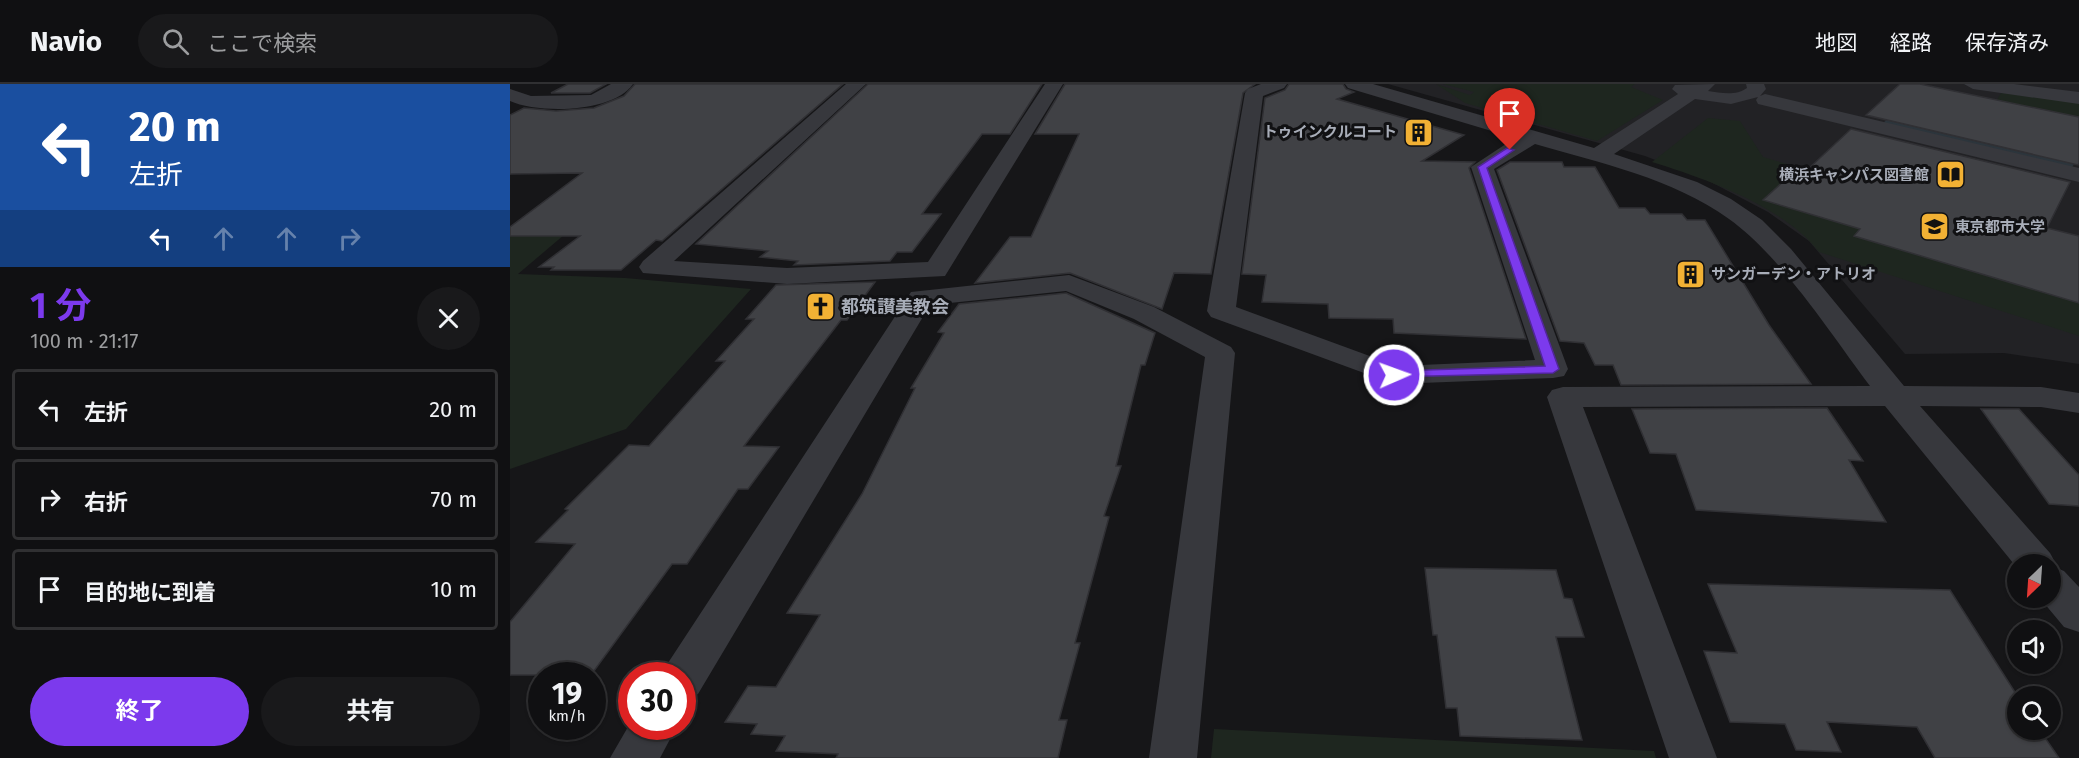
<!DOCTYPE html>
<html lang="ja">
<meta charset="utf-8">
<style>
:root{--surface:#101012;--page:#19191b;--text:#f1f3f6;--muted:#9c9d9f;--line:#303032;--accent:#7c3aed}
body{margin:0;font-family:"Fira Sans","Noto Sans JP",sans-serif;background:var(--page);color:var(--text);height:100vh;display:flex;flex-direction:column;font-size:22px;white-space:nowrap}
*{box-sizing:border-box;margin:0}
p{font-size:20px;color:var(--muted)}
.icon{flex:none;width:33px;height:33px;fill:none;stroke:currentColor;stroke-width:2;stroke-linecap:round;stroke-linejoin:round}
.map{position:relative;flex:1;overflow:hidden}
.details{display:flex;flex-direction:column;background:var(--surface);width:510px}
.details>*{flex:none}
.banner{background:#1a4fa0;color:#fff;overflow:hidden}
.needle{width:39px;rotate:205deg}
.fabs{position:absolute;left:1497px;top:470px;display:grid;gap:12px}
.fabs a{display:grid;place-items:center;width:54px;height:54px;border-radius:50%;background:var(--surface);box-shadow:0 2px 4px #0004,0 0 0 2px var(--line);font-size:30px}
.speed{position:absolute;left:18px;top:578px;display:flex;gap:12px;font-size:30px;font-weight:700;text-align:center}
.speed>*{display:grid;place-content:center;width:78px;height:78px;border-radius:50%;background:var(--surface);box-shadow:0 2px 4px #0004,0 0 0 2px var(--line);line-height:1}
.speed small{font-size:15px;font-weight:400}
.speed .limit{border:9px solid #d22;background:#fff;color:#111}
.pin{position:absolute;display:grid;place-items:center;width:51px;height:51px;color:#fff;margin:-62px -26px;border-radius:50% 50% 50% 0;rotate:-45deg;box-shadow:0 0 6px #0007}
.pin .icon{rotate:45deg}
.me{position:absolute;width:66px;margin:-33px;rotate:88deg;stroke-linejoin:round;filter:drop-shadow(0 0 4px #0008)}
.turn{display:flex;align-items:center;gap:21px;height:126px;padding:0 30px;font-size:27px}
.turn .icon{width:78px;height:78px;stroke-width:2.5}
.turn b{display:block;font-size:42px;line-height:51px}
.lanes{display:flex;align-items:center;height:57px;padding:0 30px;background:#0003;justify-content:center;gap:30px;direction:ltr}
.lanes .off{opacity:.35}
.round{display:grid;place-items:center;flex:none;width:63px;height:63px;border-radius:32px;background:var(--page)}
.summary{display:flex;align-items:center;justify-content:space-between;height:102px;padding:0 30px}
h1{font-size:36px;font-weight:700;line-height:45px;color:var(--accent)}
.cta{display:flex;gap:12px;margin-top:auto;padding:12px 30px}
.cta a{flex:1;height:69px;border-radius:36px;background:var(--accent);color:#fff;font-size:24px;font-weight:700;line-height:69px;text-align:center}
.cta a+a{background:var(--page);color:var(--text)}
ul{padding:0;list-style:none}
li{display:flex;align-items:center;gap:18px;height:81px;margin:0 12px 9px;padding:0 18px;border:3px solid var(--line);border-radius:6px}
li div{flex:1}
li b{display:block;font-size:22px}
li em{font-style:normal}
header{display:flex;align-items:center;gap:36px;box-sizing:border-box;height:84px;padding:0 30px;background:var(--surface);border-bottom:2px solid var(--line)}
header strong{font-size:28px}
nav{display:flex;gap:33px;margin-inline-start:auto;font-size:21px}
.search{width:420px;height:54px;background:var(--page);display:flex;align-items:center;gap:15px;box-sizing:border-box;padding:0 21px;border-radius:33px;color:var(--muted);font-size:22px}
main{display:flex;flex:1;min-height:0}
.map>svg:first-child{display:block}
</style>
<header>
<strong>Navio</strong>
<div class="search"><svg class="icon" aria-label="search" viewBox="0 0 24 24"><circle cx="10" cy="10" r="6"/><path d="M15 15l6 6"/></svg>ここで検索</div>
<nav><a>地図</a><a>経路</a><a>保存済み</a></nav>
</header>
<main>
<section class="details">
<div class="banner">
<div class="turn"><svg class="icon" aria-label="left" viewBox="0 0 24 24"><path d="M17 20v-9H6M10 6l-5 5 5 5"/></svg><div><b>20 m</b>左折</div></div>
<div class="lanes"><svg class="icon" aria-label="left" viewBox="0 0 24 24"><path d="M17 20v-9H6M10 6l-5 5 5 5"/></svg><svg class="icon off" aria-label="ahead" viewBox="0 0 24 24"><path d="M12 20V5M6 11l6-6 6 6"/></svg><svg class="icon off" aria-label="ahead" viewBox="0 0 24 24"><path d="M12 20V5M6 11l6-6 6 6"/></svg><svg class="icon off" aria-label="right" viewBox="0 0 24 24"><path d="M7 20v-9h11M14 6l5 5-5 5"/></svg></div>
</div>
<div class="summary"><div><h1>1 分</h1><p>100 m · 21:17</p></div><a class="round"><svg class="icon" aria-label="close" viewBox="0 0 24 24"><path d="M6 6l12 12M18 6L6 18"/></svg></a></div>
<ul>
<li><svg class="icon" aria-label="left" viewBox="0 0 24 24"><path d="M17 20v-9H6M10 6l-5 5 5 5"/></svg><div><b>左折</b></div><em>20 m</em></li>
<li><svg class="icon" aria-label="right" viewBox="0 0 24 24"><path d="M7 20v-9h11M14 6l5 5-5 5"/></svg><div><b>右折</b></div><em>70 m</em></li>
<li><svg class="icon" aria-label="arrive" viewBox="0 0 24 24"><path d="M6 21V4h12l-3 4 3 4H6"/></svg><div><b>目的地に到着</b></div><em>10 m</em></li>
</ul>
<div class="cta"><a>終了</a><a>共有</a></div>
</section>
<div class="map">
<svg width="1569" height="674" viewBox="0 0 1569 674">
<rect width="100%" height="100%" fill="#161618"/>
<path fill="#222225" d="M878,0H1569V280L1494,269L1395,270L1299,157L1258,128L1197,96L1135,72Z"/>
<path fill="#1e261f" d="M926,0L960,11L964,8L933,0H1125L1121,3L1153,16L1087,57L955,19Z
M1491,9L1569,18V34L1487,16Z
M1198,34L1230,37L1253,73L1287,83L1260,110L1300,130L1350,145L1345,152L1569,219V252L1309,168C1275,123 1194,94 1142,78Z
M0,151H54L8,190L115,194L241,205L116,345L0,385Z
M704,645L1144,667L1146,674H701Z"/>
<path fill="#2c353c" d="M1376,36L1564,80L1560,87L1371,42Z"/>
<path fill="#404145" stroke="#303034" stroke-width="1.5" d="M58,0H96L80,9H41Z
M125,0H333L152,157L146,156L111,186H41L44,183H29L70,152H0V143L72,89L0,90V31L14,24L46,27L84,24L114,12Z
M358,0H532L500,50H472L412,130H431L402,168H387L380,177L284,181L288,177L250,173L258,167L186,160Z
M555,0H745L733,9L701,190L664,189L652,225L560,189L465,199L500,153H521L569,50H525Z
M779,0H833L836,5L844,8L827,15L954,51L912,77L965,78L959,84L1016,255L884,249L883,235L819,234L818,220L752,218L756,191L732,190L755,14L775,6Z
M1390,0H1410L1569,33V79L1568,81L1356,31Z
M1341,45L1560,98L1537,144L1569,152V219L1344,152L1350,145L1253,116L1287,85L1296,87Z
M1000,78H1052L1054,83H1085L1109,124H1135L1140,130H1172L1177,136H1195L1259,241L1301,300L1111,301L1103,281H1085L1074,259L1050,257L987,86Z
M365,198L337,236H331L234,362L269,363L238,405H228L177,480H162L81,591H0V538L65,460L26,458L58,426L55,425L119,361L139,362L215,277H206L244,235H236L266,201Z
M556,209L645,249L635,281H631L606,382H611L594,432L599,433L565,559H570L549,636H557L548,674H326L328,670L266,667L275,652L241,650L247,640L215,638L238,602L266,603L310,531L277,529L352,410L405,304H401L434,249L428,248L449,220Z
M1317,324L1353,377L1339,376L1376,438L1186,426L1166,370L1140,369L1122,325Z
M1471,325H1509L1569,391V422L1539,420Z
M915,484L1046,486L1054,514L1062,515L1074,553H1046L1072,656L950,652L947,624H936L927,551H923Z
M1198,500L1440,506L1508,613V645H1529L1549,674H1425L1407,643L1317,638L1331,668L1286,666L1275,640L1220,638L1194,567L1227,569Z"/>
<g fill="none" stroke-linecap="round" stroke-linejoin="round">
<path fill="#37383d" fill-rule="evenodd" d="M101,0H123C103,29 29,30 0,17V5L21,12L81,11Z
M336,0H356L164,177L277,184L418,178L535,0H553L435,192L277,200L133,189L129,183L133,177Z
M751,0H777L774,4L753,12L726,223L887,282L1025,276L961,83L1005,54L838,4L835,0H863L1084,64L1168,10L1162,5L1165,1L1205,0L1198,7C1211,9 1226,12 1237,4L1236,0H1254L1256,5L1250,12L1255,10L1569,84V98L1248,20L1246,16L1248,13L1221,20L1185,15L1104,70L1187,98L1221,115L1252,136L1281,165L1394,302L1531,303L1569,309V329L1531,323L1410,322L1540,469L1546,480L1544,483L1554,487L1569,503V548L1554,543L1529,513H1540V480H1508V485L1375,322L1073,323L1207,674H1159L1037,313L1042,306L1053,303L1360,302C1321,250 1271,172 1219,135C1162,94 1090,79 1025,60L984,85L1058,285L1054,292L1043,294L884,300L701,233L697,227L735,9L738,5Z
M1454,0H1504L1569,8V20L1463,5Z
M559,191L644,223L721,263L725,269L687,674H639L695,273L624,235L556,207L420,221L188,610L172,615V591H152L156,582L401,208Z
M122,636V642H167L150,674H100Z"/>
</g>
<path fill="#7c3aed" stroke="#51269a" stroke-width="1.5" d="M997,64L1004,66L977,84L1049,285L1043,289L880,293L878,291L884,287L1035,282L968,83Z"/>
<defs>
<symbol id="building-square" viewBox="-11 -11 22 22"><rect x="-9" y="-9" width="18" height="18" rx="4" fill="#f2b134" stroke="#111113"/><path d="M-4-6H4V6H1V3H-1V6H-4ZM-2.5-4.3h1.7v1.8h-1.7ZM.8-4.3h1.7v1.8H.8ZM-2.5-1h1.7V.8h-1.7ZM.8-1h1.7V.8H.8Z" fill="#111"/></symbol>
<symbol id="library-square" viewBox="-11 -11 22 22"><rect x="-9" y="-9" width="18" height="18" rx="4" fill="#f2b134" stroke="#111113"/><path d="M-6-4Q-3-5.5-.7-3.5V5Q-3 3-6 4ZM6-4Q3-5.5 .7-3.5V5Q3 3 6 4Z" fill="#111"/></symbol>
<symbol id="university-square" viewBox="-11 -11 22 22"><rect x="-9" y="-9" width="18" height="18" rx="4" fill="#f2b134" stroke="#111113"/><path d="M0-5L7-2L0 1L-7-2ZM-4 1L0 2.5L4 1V4Q0 6-4 4Z" fill="#111"/></symbol>
<symbol id="church-square" viewBox="-11 -11 22 22"><rect x="-9" y="-9" width="18" height="18" rx="4" fill="#f2b134" stroke="#111113"/><path d="M-1.2-6h2.4v3.5h3.3v2.4h-3.3V6h-2.4V-.1h-3.3v-2.4h3.3Z" fill="#111"/></symbol>
</defs>
<g fill-rule="evenodd">
<use href="#building-square" x="892" y="32" width="33" height="33"/>
<use href="#library-square" x="1424" y="74" width="33" height="33"/>
<use href="#university-square" x="1408" y="126" width="33" height="33"/>
<use href="#building-square" x="1164" y="174" width="33" height="33"/>
<use href="#church-square" x="294" y="206" width="33" height="33"/>
</g>
<g text-anchor="middle" dominant-baseline="central" stroke-width="6" stroke-linejoin="round" paint-order="stroke">
<g font-size="15" font-weight="bold" fill="#a8adb8" stroke="#111113" text-anchor="end">
<text x="887" y="48">トゥインクルコート</text>
<text x="1419" y="91">横浜キャンパス図書館</text>
<text x="1445" y="143" text-anchor="start">東京都市大学</text>
<text x="1201" y="190" text-anchor="start">サンガーデン・アトリオ</text>
</g>
<g font-size="18" font-weight="bold" fill="#a8adb8" stroke="#111113" text-anchor="start">
<text x="331" y="223">都筑讃美教会</text>
</g>
</g>
</svg>
<div class="fabs">
<a><svg class="needle" viewBox="-14 -14 28 28"><path d="M0-13l5 13h-10z" fill="#e53935"/><path d="M0 13l5-13h-10z" fill="#9c9d9f"/></svg></a>
<a><svg class="icon" aria-label="sound" viewBox="0 0 24 24"><path d="M4 9h4l5-4v14l-5-4H4zM17 9q2 3 0 6"/></svg></a>
<a><svg class="icon" aria-label="search" viewBox="0 0 24 24"><circle cx="10" cy="10" r="6"/><path d="M15 15l6 6"/></svg></a>
</div>
<div class="speed"><div>19<small>km/h</small></div><div class="limit">30</div></div>
<div class="pin" style="left:1000px;top:66px;background:#d93025"><svg class="icon" aria-label="arrive" viewBox="0 0 24 24"><path d="M6 21V4h12l-3 4 3 4H6"/></svg></div>
<svg class="me" style="left:884px;top:291px" viewBox="-20 -20 40 40"><circle r="17" fill="#7c3aed" stroke="#fff" stroke-width="3"/><path d="M0-11L8 9 0 5-8 9z" fill="#fff"/></svg>
</div>
</main>
